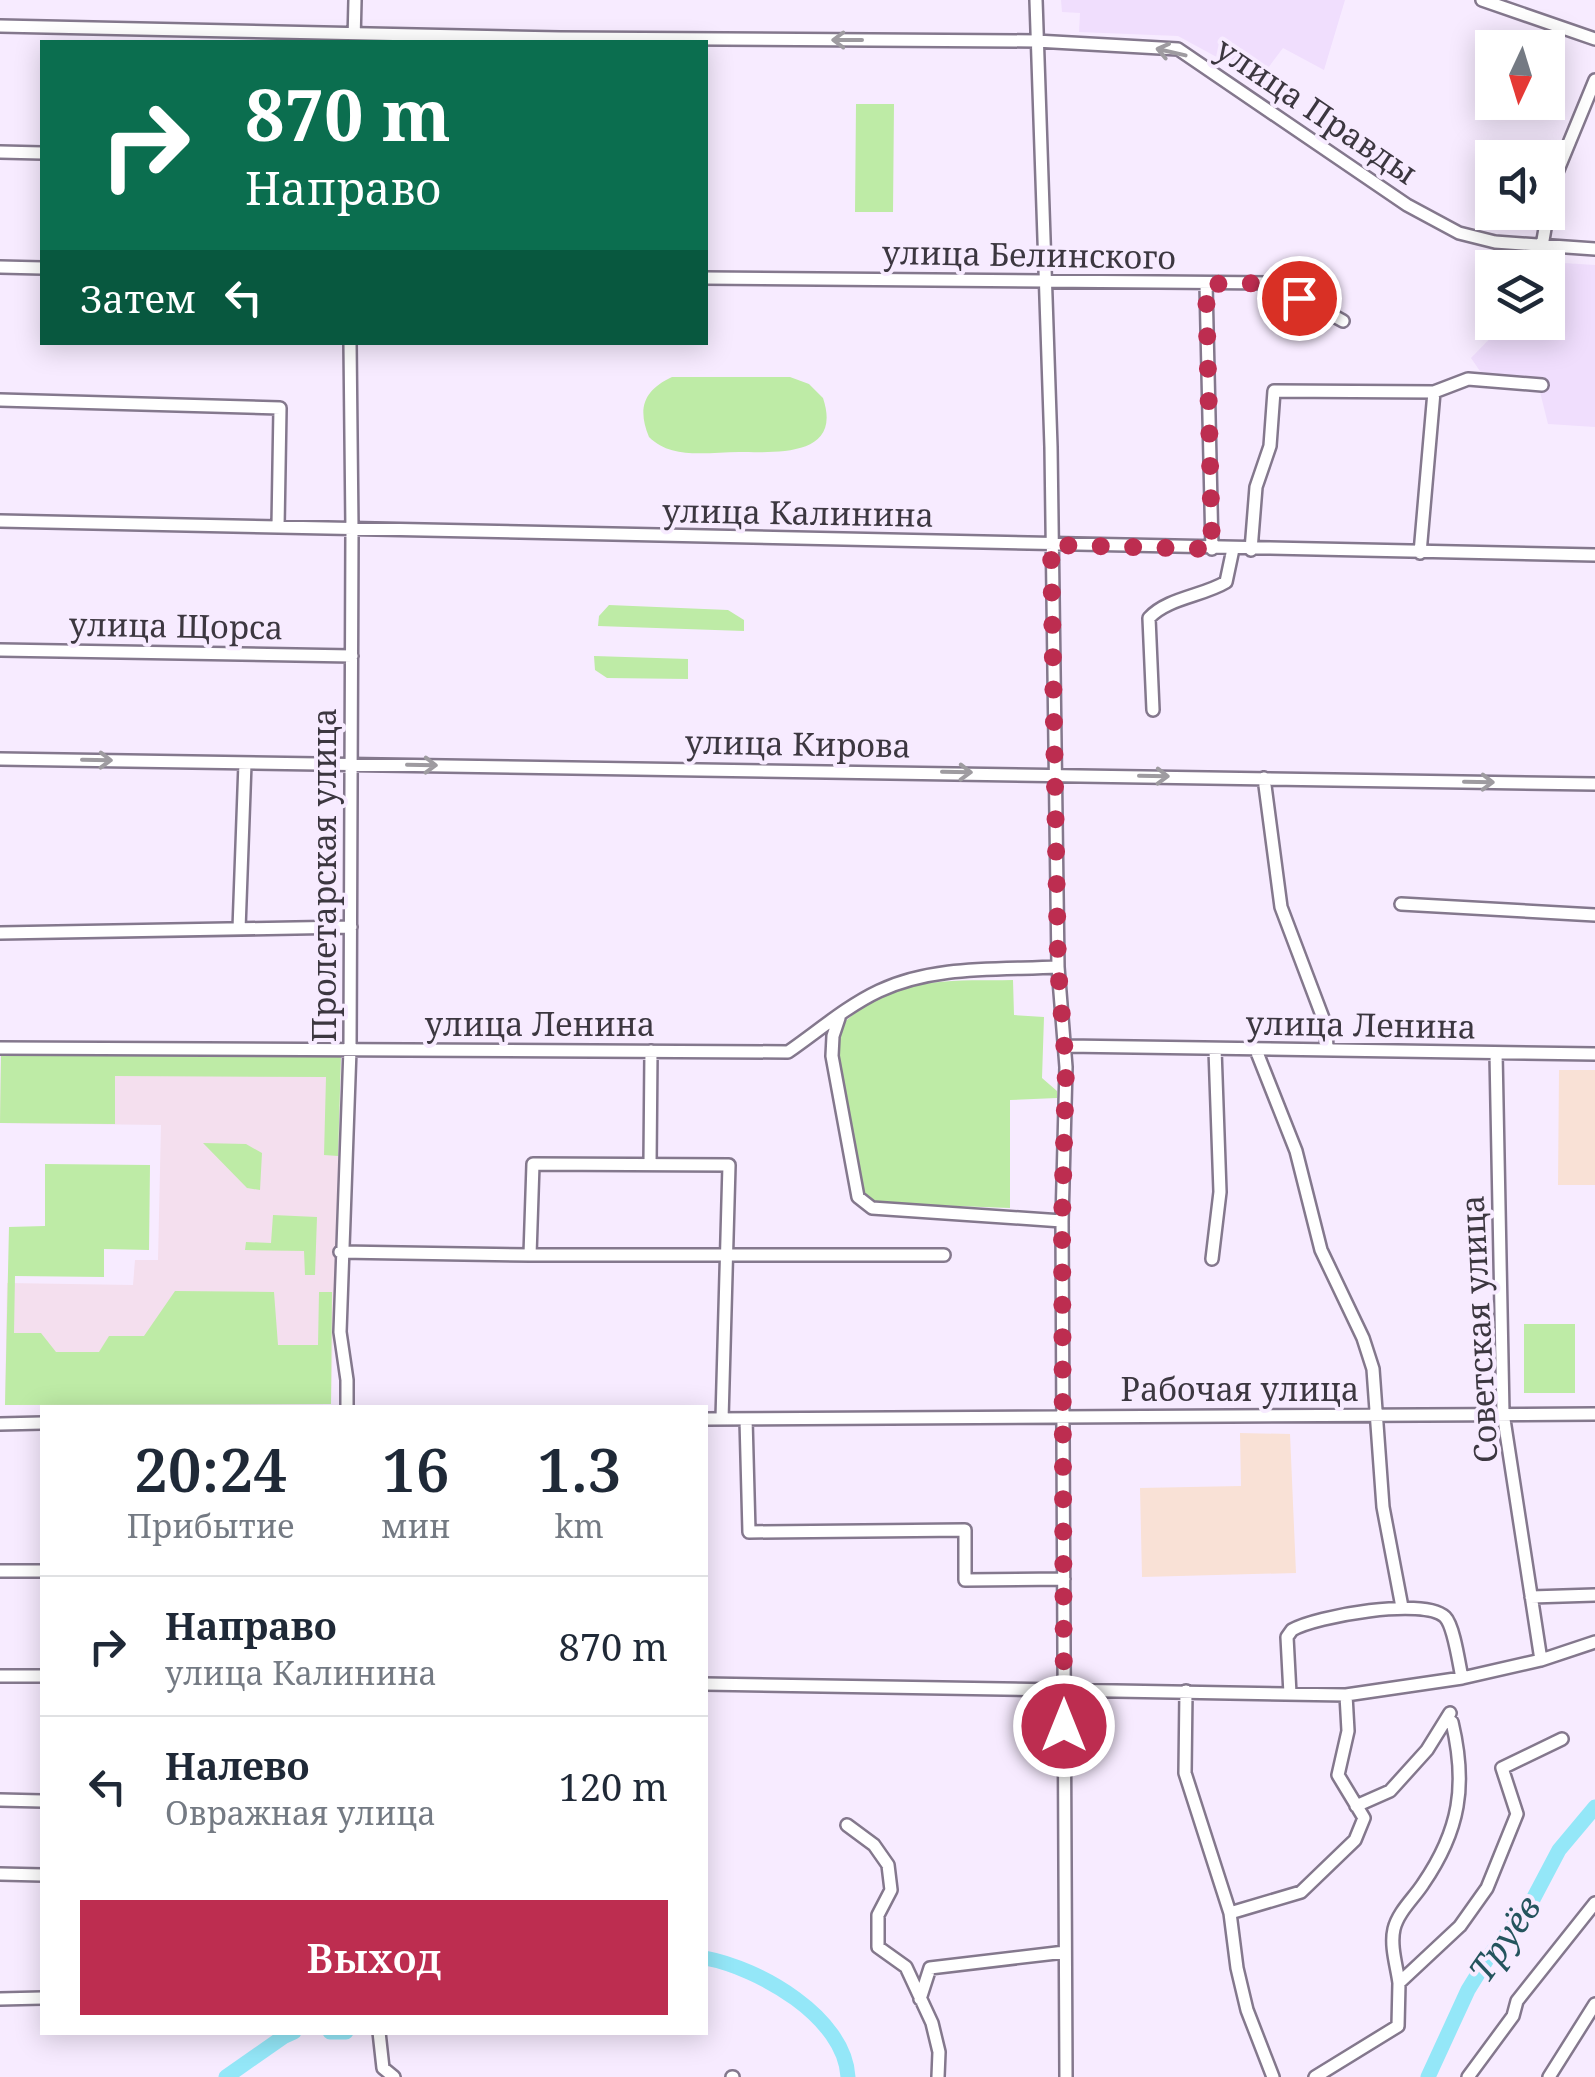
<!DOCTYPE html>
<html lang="ru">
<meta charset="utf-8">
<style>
:root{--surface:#fff;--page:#f2f2f3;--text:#1f2937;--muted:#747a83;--line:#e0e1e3;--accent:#bd2d50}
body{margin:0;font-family:"Noto Serif",serif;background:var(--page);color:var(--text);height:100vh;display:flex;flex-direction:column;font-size:38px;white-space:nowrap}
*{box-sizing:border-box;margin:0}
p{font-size:32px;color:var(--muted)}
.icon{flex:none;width:55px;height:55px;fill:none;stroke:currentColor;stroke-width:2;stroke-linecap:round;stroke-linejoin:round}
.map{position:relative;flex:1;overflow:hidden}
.side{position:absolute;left:40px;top:1405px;width:668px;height:630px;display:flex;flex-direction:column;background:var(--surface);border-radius:0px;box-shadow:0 5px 25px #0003}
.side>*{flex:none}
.banner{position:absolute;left:40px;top:40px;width:668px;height:305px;border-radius:0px;box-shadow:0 5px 25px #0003;background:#0b6e4f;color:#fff;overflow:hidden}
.needle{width:65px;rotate:184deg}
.buttons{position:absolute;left:1475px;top:30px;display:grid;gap:20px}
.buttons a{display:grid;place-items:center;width:90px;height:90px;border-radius:0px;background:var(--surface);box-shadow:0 5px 25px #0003;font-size:50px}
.pin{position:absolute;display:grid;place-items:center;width:85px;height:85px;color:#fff;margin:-42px;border:5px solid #fff;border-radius:50%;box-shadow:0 2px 10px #0007}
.me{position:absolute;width:110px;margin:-55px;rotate:0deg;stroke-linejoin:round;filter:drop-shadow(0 0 8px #0008)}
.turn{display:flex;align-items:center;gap:35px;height:210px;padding:0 40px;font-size:45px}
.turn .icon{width:130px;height:130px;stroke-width:2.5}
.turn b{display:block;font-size:70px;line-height:85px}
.then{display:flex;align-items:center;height:95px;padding:0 40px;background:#0003;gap:20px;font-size:38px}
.eta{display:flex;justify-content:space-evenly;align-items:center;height:170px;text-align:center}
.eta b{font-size:60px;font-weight:600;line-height:70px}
.cta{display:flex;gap:20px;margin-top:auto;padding:20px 40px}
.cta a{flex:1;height:115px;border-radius:0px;background:var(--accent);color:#fff;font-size:40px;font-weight:600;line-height:115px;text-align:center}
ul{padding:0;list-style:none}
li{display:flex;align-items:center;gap:30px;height:140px;padding:0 40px;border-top:2px solid var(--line)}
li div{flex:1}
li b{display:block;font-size:38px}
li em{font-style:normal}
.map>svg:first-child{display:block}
</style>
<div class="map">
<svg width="1595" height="2077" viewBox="0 0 1595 2077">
<rect width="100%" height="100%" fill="#f7ebff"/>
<path fill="#f0defd" d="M1061,0H1345L1324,70L1283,48L1259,80L1178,36L1079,32L1080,13L1062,12Z
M1563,263L1595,265V427L1548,424L1538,384L1486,380L1471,358L1505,323L1548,322V279Z"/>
<path fill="#f9e1d6" d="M1559,1070H1595V1185H1558Z
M1240,1433L1290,1434L1296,1573L1142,1577L1140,1488L1241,1486Z"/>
<path fill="#f4dfee" d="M1,1054L341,1056L331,1404L5,1405L7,1283L133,1285L135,1260H158L161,1125L0,1123Z"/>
<path fill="#beeba6" d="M856,104H894L893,212H855Z
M672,377H790L809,384L823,398C843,458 776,452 739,452C708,452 672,460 649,437C637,408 644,390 672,377Z
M609,605L728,610L744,620V631L598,626L599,616Z
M594,656L688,659V679L607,678L595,670Z
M1013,980L1014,1015L1044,1017L1042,1078L1057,1091V1098L1010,1100V1208L875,1203L863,1194C857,1157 832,1066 839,1034C842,1022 849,1018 858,1011C903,976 959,981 1013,980Z
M1,1054L341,1056L338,1156L324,1155L326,1077L115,1076V1124L0,1123Z
M203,1143L246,1144L262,1153L260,1190L247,1188Z
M45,1164L150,1165L149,1250L104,1249V1277L15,1276L14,1333H41L56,1352H99L109,1336H144L175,1291L274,1292L278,1345H318L319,1292H332L331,1404L5,1405L9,1227L45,1226Z
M273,1215L317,1217L315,1275H305L304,1251L245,1250L246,1242L271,1243Z
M1524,1324H1575V1393H1524Z"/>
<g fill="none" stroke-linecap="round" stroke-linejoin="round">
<path stroke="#94e7f8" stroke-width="15" d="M705,1958C759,1968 845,2017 848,2077
M330,2032H346
M226,2077L283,2037L294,2032
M1428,2077L1468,1990L1489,1956L1530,1905L1559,1850L1595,1807"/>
<defs>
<path id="minor" d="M1036,0L1051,447L1058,967L1066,1067L1062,1221L1066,2077
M1482,0L1595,39
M0,26L560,38L1036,41L1178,49L1407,205L1459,233L1495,242L1595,249
M354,41L355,0
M0,152L42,153
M1542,246L1553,182L1595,80
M0,267L42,268
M705,278L1274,283L1343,321
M1206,284L1212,549
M0,400L280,408L278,527
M0,521L1595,555
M1251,550L1256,487L1270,446L1274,391L1434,392L1468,379L1542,385
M1420,553L1434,392
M0,650L352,656
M1153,710L1149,618C1167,598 1203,596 1226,582L1233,549
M0,759L1595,784
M1264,778L1281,907L1326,1026L1327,1050
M1401,904L1595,915
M239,929L245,763
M0,933L351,927
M839,1018L833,1036L832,1056L858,1197L872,1208L1062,1221
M1066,1046L1595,1054
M0,1048L788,1052C817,1032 847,1006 879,991C934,965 999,970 1058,967
M1256,1050L1296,1151L1321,1250L1363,1338L1373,1369L1383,1507L1402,1607
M1496,1053L1503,1413L1541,1660
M650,1164L651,1051
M340,1252L530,1255H944
M530,1255L533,1164L729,1165L722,1419
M1212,1259L1220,1192L1215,1049
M347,1408V1380L340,1332L350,1049L352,529L350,342
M705,1419L1595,1414
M746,1419L749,1532L965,1530V1580L1064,1579
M0,1424L42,1423
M0,1571H42
M1531,1597L1595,1595
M0,1676H42
M705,1684L1346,1695L1462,1678L1541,1660L1595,1642
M1186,1691L1185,1773L1230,1913L1237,1968L1247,2010L1273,2077
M1290,1694L1287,1637L1292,1630C1316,1616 1424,1597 1445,1617C1454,1626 1459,1664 1462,1678
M0,1800L42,1801
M1356,1806L1390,1791L1427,1750L1450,1713
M847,1825L874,1845L888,1865L891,1890L878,1915V1947L906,1967L932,2023L939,2052L938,2077
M0,1874L42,1875
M1230,1913L1301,1892L1355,1840L1364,1818L1338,1775L1348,1731L1346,1695
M1399,1983C1397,1967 1390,1946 1394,1929C1398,1912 1414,1898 1423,1884C1460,1830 1467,1785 1452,1722
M0,1999L42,1998
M920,1999L930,1968L1065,1952
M379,2032L383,2068L394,2077
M732,2077H733
M1315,2077L1398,2026L1399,1983L1460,1926L1487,1888L1517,1814L1502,1768L1562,1739
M1468,2077L1513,2016L1517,2001L1595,1903
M1549,2077L1595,2004"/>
</defs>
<use href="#minor" stroke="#84788d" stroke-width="16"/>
<use href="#minor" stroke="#fff" stroke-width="11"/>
</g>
<defs><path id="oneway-shaft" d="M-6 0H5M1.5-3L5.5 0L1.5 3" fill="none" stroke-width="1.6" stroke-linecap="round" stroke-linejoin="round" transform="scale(2.5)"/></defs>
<g stroke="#9e9ba0">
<use href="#oneway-shaft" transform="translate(847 40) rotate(-180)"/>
<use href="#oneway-shaft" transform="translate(1171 52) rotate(-167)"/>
<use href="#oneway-shaft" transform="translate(97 760) rotate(1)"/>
<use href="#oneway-shaft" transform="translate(422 765) rotate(1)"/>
<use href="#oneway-shaft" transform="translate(957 772) rotate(1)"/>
<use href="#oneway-shaft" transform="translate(1154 776) rotate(1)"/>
<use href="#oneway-shaft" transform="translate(1479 782) rotate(1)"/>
</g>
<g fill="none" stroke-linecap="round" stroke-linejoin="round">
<path stroke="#bd2d50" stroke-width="18" stroke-dasharray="0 32.4" d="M1064,1726L1062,1221L1066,1067L1058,967L1051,545L1212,549L1206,284L1274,283L1299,298"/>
</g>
<g text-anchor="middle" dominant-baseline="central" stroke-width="8" stroke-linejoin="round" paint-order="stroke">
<g font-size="32" fill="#3c3740" stroke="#f7ebff">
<text transform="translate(1317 110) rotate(34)">улица Правды</text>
<text transform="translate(1029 254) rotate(1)">улица Белинского</text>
<text transform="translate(798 512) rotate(1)">улица Калинина</text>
<text transform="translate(176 625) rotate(1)">улица Щорса</text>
<text transform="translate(798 743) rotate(1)">улица Кирова</text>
<text transform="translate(323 875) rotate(-90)">Пролетарская улица</text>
<text x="540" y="1023">улица Ленина</text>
<text transform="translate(1361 1024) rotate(1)">улица Ленина</text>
<text transform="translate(1478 1329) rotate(-93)">Советская улица</text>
<text x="1240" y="1388">Рабочая улица</text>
</g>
<g font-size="35" font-style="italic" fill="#24545d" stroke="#f7ebff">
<text transform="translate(1504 1938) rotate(-55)">Труёв</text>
</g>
</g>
</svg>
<div class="buttons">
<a><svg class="needle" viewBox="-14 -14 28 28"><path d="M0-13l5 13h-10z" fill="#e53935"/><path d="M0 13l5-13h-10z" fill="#747a83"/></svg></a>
<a><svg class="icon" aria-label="sound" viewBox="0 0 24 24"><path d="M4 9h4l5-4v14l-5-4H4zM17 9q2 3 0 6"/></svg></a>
<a><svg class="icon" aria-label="layers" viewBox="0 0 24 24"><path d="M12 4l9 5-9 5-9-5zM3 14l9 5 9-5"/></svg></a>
</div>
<div class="pin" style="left:1299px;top:298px;background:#d93025"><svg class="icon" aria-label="arrive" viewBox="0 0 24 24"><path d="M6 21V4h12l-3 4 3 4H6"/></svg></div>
<svg class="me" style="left:1064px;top:1726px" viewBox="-20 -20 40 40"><circle r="17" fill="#bd2d50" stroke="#fff" stroke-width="3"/><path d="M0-11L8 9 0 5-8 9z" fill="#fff"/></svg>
<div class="banner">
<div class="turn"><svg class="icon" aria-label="right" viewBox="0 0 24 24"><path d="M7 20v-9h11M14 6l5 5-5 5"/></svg><div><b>870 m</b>Направо</div></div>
<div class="then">Затем<svg class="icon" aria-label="left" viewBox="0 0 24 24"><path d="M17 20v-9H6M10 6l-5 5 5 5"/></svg></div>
</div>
<section class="side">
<div class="eta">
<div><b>20:24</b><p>Прибытие</p></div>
<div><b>16</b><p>мин</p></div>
<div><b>1.3</b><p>km</p></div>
</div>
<ul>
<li><svg class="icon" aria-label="right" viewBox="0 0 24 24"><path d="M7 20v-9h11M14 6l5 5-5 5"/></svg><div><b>Направо</b><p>улица Калинина</p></div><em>870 m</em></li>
<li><svg class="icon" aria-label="left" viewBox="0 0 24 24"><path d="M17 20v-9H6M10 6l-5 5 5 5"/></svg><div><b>Налево</b><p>Овражная улица</p></div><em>120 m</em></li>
</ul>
<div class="cta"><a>Выход</a></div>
</section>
</div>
